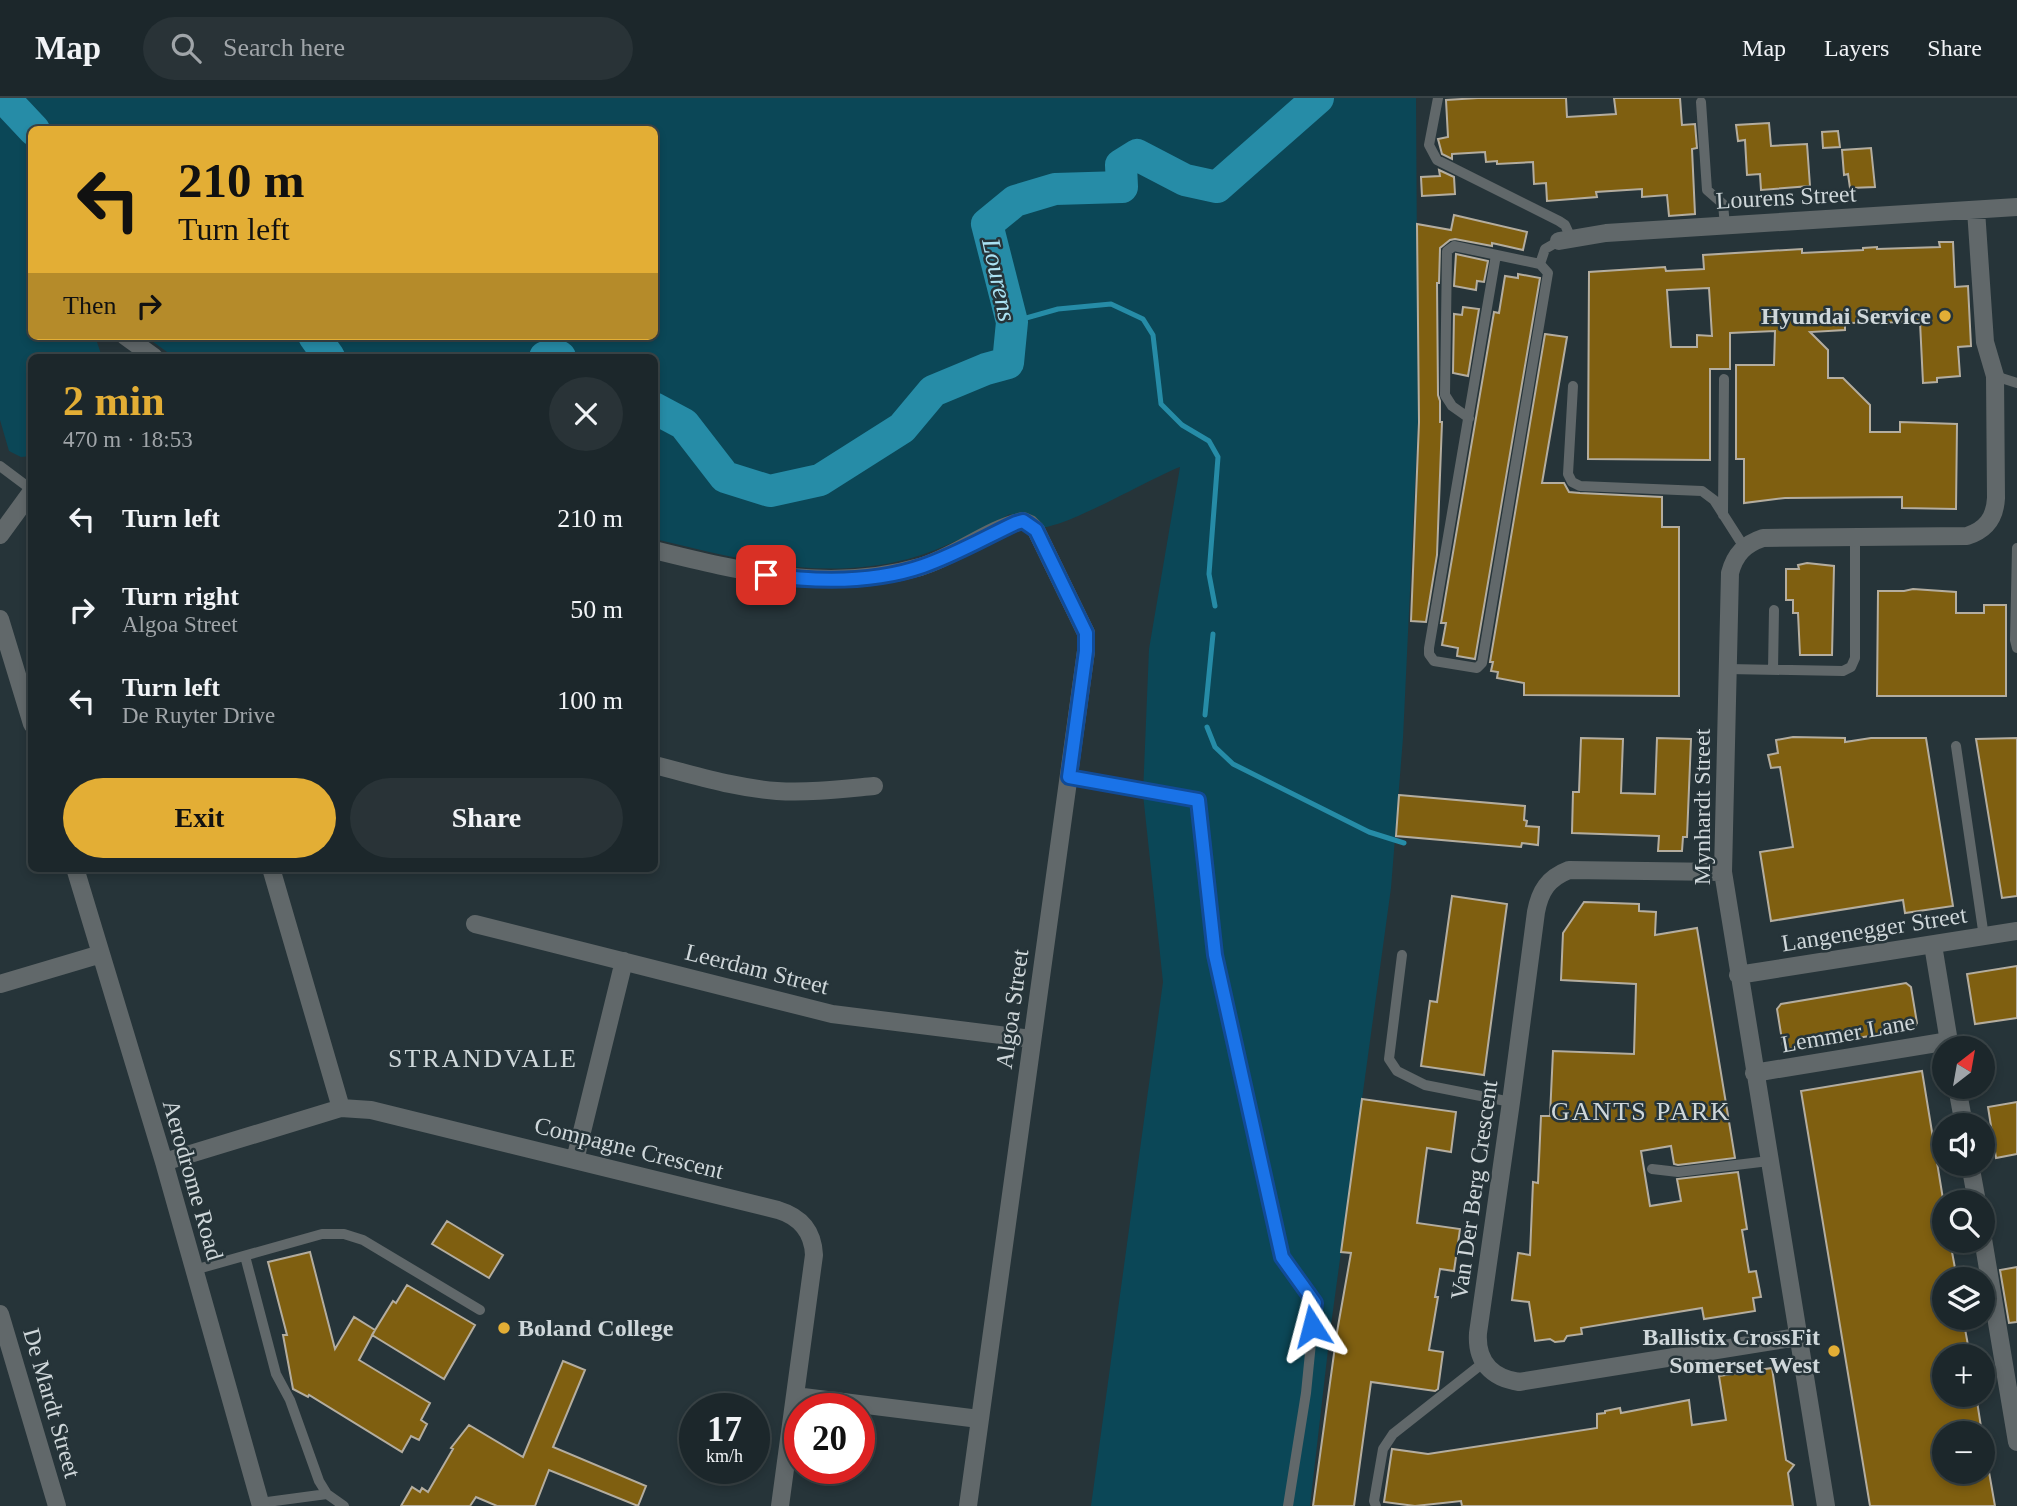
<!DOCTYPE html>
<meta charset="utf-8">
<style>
:root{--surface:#1c272b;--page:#293337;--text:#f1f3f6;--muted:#a0a5a9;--line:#3a4447;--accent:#e3ae35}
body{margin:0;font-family:"Times New Roman",serif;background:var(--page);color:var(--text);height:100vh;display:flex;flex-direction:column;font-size:26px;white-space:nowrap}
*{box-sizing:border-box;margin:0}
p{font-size:23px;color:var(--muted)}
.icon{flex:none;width:38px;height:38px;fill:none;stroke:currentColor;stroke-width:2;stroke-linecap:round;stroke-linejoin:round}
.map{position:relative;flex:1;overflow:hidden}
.details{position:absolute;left:28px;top:256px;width:630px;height:518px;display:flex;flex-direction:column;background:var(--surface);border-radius:10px;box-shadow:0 4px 10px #0003,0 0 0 2px var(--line)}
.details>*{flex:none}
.top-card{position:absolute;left:28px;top:28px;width:630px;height:214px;border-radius:10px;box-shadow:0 4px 10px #0003,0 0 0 2px var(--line);background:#e3ae35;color:#111;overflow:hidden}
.needle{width:46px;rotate:31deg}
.controls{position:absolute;left:1932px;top:938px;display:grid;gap:14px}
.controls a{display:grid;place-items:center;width:63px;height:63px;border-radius:50%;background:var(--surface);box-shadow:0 4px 10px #0003,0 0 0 2px var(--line);font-size:35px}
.speed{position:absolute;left:679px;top:1295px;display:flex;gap:14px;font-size:35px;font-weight:700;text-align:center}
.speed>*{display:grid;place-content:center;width:91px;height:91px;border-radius:50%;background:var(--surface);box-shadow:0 4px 10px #0003,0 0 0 2px var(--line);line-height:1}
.speed small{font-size:18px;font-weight:400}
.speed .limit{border:10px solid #d22;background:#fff;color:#111}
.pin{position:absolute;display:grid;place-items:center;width:60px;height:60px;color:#fff;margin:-30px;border-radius:14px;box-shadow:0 4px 10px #0006}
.me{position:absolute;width:77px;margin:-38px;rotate:351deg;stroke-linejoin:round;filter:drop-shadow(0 0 5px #0008)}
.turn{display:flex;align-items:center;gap:24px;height:147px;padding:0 35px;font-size:32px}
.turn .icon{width:91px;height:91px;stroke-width:2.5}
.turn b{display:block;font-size:49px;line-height:60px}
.then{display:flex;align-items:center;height:66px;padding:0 35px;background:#0003;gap:14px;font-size:26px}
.round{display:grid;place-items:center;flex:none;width:74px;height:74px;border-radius:37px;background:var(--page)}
.headline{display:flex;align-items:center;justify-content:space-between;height:119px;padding:0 35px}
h1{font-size:42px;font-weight:800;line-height:52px;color:var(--accent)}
.cta{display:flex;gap:14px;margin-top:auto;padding:14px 35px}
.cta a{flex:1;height:80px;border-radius:42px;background:var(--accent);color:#111;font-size:28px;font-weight:800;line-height:80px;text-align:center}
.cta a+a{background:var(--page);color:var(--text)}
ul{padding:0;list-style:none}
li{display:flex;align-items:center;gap:21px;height:91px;padding:0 35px}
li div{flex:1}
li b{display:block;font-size:26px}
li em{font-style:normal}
header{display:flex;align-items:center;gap:42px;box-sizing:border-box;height:98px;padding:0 35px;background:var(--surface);border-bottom:2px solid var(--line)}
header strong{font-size:33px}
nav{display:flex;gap:38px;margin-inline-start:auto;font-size:24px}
.search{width:490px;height:63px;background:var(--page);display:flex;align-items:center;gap:18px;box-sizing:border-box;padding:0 24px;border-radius:38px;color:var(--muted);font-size:26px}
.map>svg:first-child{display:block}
</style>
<header>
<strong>Map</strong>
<div class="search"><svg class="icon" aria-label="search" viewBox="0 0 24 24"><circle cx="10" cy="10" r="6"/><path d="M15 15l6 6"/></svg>Search here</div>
<nav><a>Map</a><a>Layers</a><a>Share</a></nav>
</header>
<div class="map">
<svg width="2017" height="1408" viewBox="0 0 2017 1408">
<rect width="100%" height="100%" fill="#263439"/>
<path fill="#0b4757" d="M0,0H1416L1418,324L1403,640L1391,790L1330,1234L1310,1408H1091L1163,884L1143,696L1149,551L1180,369C1150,380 1059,435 1033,430C1022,428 1016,424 1010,416C977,433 944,451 908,461C822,484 738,461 655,441L654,259H174L145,238H654V32H32V238H95L102,259H32L31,358L21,359L9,353L0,322Z"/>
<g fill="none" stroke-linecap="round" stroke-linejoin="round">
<path stroke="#268ca7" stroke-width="5" d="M1012,224L1058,211L1111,206L1143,221L1153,237L1161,306L1182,327L1209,343L1218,359L1209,476L1215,508
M1205,617L1213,536
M1207,629L1215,649L1233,666L1369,734L1404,745"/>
<path stroke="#268ca7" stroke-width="32" d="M4,0L34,32
M314,238L329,259
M545,259L555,256L560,259
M654,310L684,326L725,379L770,393L820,382L902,330L933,293L986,271L1008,265L1012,224L987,126L1015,103L1055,91L1122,89L1121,67L1137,57L1185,82L1217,89L1318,0"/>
</g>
<path fill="#7f5f10" stroke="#b4ad9f" stroke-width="2" fill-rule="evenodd" d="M1478,0H1566L1567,19L1616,16L1614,0H1680L1682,27L1695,26L1697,50L1692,51L1695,116L1669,118L1667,97L1642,99V91L1596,94L1597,99L1547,103L1546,85L1534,86L1533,64L1497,66V63L1486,64L1485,54L1452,56V61L1442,56L1438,41L1448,39L1446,2Z
M1769,25L1771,48L1807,46L1810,88L1761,92L1760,76L1747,77L1745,42L1738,43L1736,27Z
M1838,33L1840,49L1823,50L1822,34Z
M1871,50L1875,89L1850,90L1848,76L1844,77L1842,52Z
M1439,72L1454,79L1455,96L1422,98L1421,79L1440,78Z
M1454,117L1527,134L1523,152L1492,145V148L1455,141L1450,142L1440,150L1439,185H1437L1438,297L1440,303V324H1442L1437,457L1426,524L1411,523L1419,324L1417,126L1451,132Z
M1939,144H1953L1955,189L1968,188L1971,248L1958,249L1960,278L1937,280V284L1923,285L1920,224L1845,225V232L1810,234L1828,252V280H1843L1870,307V334H1900V324L1957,326L1956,411L1902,410V399L1785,400L1744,405V361H1736V267H1774L1775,233L1730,235V271H1710V362L1588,361L1589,174L1665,169L1666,173L1704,171L1703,157L1802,151V155L1863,152V150L1877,149V151L1940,149ZM1709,190L1712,238L1697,237V249H1671L1667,192Z
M1456,156L1488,163L1484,184L1477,183L1476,192L1454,188Z
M1518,176L1540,180L1475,561L1457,558L1458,550L1442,547L1446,525H1441L1494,214L1499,215L1505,178L1518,180Z
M1463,209L1479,211L1468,278L1453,275L1454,216L1462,217Z
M1545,236L1567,239L1542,385H1564L1569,394L1580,395L1662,399V429H1679V598L1524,597V585L1497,580L1498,574L1491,573L1493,564H1490Z
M1807,465L1834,468L1832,557H1800L1798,515H1793V502H1786V471H1799L1798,467Z
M1913,491L1956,494V515H1984V507H2006V598H1877L1878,493H1904Z
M1793,639L1845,640V644L1871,640H1926L1953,808L1905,815L1903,802L1771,823L1760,754L1793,749L1780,669L1771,670L1768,657L1778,655L1776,642Z
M1581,640L1623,641L1621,695L1655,696L1657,640L1691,641L1687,739H1683L1682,753H1658L1659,738L1572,735L1573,694H1579Z
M2017,640V798L2002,800L1976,641Z
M1399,697L1525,708L1524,722L1527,723L1526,728L1539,729L1538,747L1522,745L1521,749L1396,738Z
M1452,798L1507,806L1484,977L1421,968L1430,903L1437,904Z
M1584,804L1639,806V813L1656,814L1655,837L1697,830L1735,1060L1678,1067L1674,1066L1671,1048L1641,1053L1650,1108L1681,1103L1677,1081L1738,1074L1747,1131L1742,1132L1749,1174L1756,1173L1761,1199L1753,1200L1755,1213L1704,1221L1702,1210L1581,1230L1582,1236L1567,1238L1564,1243L1555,1244L1550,1241L1535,1243L1529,1204L1512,1202L1518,1155L1530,1157L1533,1084L1538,1085L1541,1018H1550L1553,953L1634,956L1636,886L1561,882L1563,835Z
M2017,868V920L1975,926L1967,876Z
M1906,885L1911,889L1917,925L1913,931L1789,951L1783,948L1777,911L1781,906Z
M1922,973L1944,1107V1143H1950L1957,1181H1944V1220H1963L1970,1258H1944V1297H1976L1982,1335H1944V1374H1989L1995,1408H1870L1801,993Z
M1362,1001L1456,1014L1451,1054L1427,1050L1417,1125L1460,1131L1454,1173L1440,1171L1435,1199H1438L1429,1252L1443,1254L1438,1291L1435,1293L1371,1284L1354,1408H1313L1337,1234L1351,1155L1341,1154Z
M2017,1004V1056L1996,1060L1988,1009Z
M447,1123L503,1157L489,1180L432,1146Z
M310,1154L335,1251L354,1219L375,1232L359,1262L430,1305L421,1322L427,1326L419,1342L411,1338L402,1354L309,1297L308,1299L293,1291L283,1237H287L268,1164Z
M2017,1169V1224L2009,1225L2000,1172Z
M407,1187L475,1227L444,1281L372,1237L393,1203L396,1205Z
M563,1263L585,1272L553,1349L646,1388L638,1408L549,1372L535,1408H497L476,1399L470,1408H401L412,1389L420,1394L422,1390L428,1394L453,1351L451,1350L469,1327L523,1359Z
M1772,1270L1786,1362L1794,1367L1788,1375L1793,1408H1462L1461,1403L1415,1408L1384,1404L1392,1351L1428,1356L1597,1330V1316L1605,1315V1313L1620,1310L1621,1315L1689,1302L1692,1327L1726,1322L1719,1278Z"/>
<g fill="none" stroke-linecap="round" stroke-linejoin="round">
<path stroke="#61686a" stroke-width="10" d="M1438,0L1429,47L1437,62L1559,123L1565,127L1571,140
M1701,4L1707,92L1723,106L1725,128
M1540,166L1545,151L1559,143
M1995,278L2017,285
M1573,288L1568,376L1572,384L1580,388L1702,393L1714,402L1744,449
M1469,320L1452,308L1445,297L1447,153L1454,148L1540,166L1548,175L1482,565L1477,570L1434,563L1429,556V550L1496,157
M0,368L32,392
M1723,417L1724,281
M2017,450L2015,542L2017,550
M1728,571L1843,573L1851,569L1855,560V439
M1773,572L1774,512
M1956,648L1984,839
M1069,679L1198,702L1215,857L1282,1159L1315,1205L1306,1295L1288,1408
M1402,857L1389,961L1397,973L1425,987L1511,1004
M1968,950L1978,949
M1983,985H1984
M1652,1071L1678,1074L1769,1063
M245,1158L276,1276L290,1302L319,1383L327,1396L344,1408
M194,1172L322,1136H344L363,1142L480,1212
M260,1405L327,1396
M1376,1408L1374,1403L1383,1351L1393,1336L1483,1265"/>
<path stroke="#61686a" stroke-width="18" d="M1559,143L1606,135L2017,109
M125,238L154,259
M0,437L32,393
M654,452C742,474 830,495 920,469C955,459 987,431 1023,423L1030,426L1036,432L1086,535V553L968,1408
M0,521L32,626
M654,667C695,677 735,690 777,693C809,695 842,691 874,688
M75,770L164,1064L261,1408
M271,770L341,1010
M1723,774L1569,772C1548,780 1540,793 1536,814L1511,1004L1478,1235C1476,1264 1492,1280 1519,1284L1798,1239
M475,826L832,916L1032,941
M1933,847L1950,950
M1738,877L2017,833
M0,886L101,856
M1754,975L1949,943
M1957,989L1964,1027
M575,1062L624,863
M164,1064L341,1010L371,1012L778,1112C801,1119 813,1134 814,1157L780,1408
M1970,1066L1977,1104
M1983,1141L2017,1344
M0,1216L57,1408
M795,1298L979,1321
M1826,1408L1723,774L1730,475C1735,456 1745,446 1763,440L1967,438C1986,432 1995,420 1996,400L1995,278L1985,244L1976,112"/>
</g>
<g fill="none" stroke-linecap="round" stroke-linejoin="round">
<defs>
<path id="route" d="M766,477C817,484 874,485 923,468C955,457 986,439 1016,425L1023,423L1036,432L1086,535V553L1069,679L1198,702L1215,857L1282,1159L1315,1205L1312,1228"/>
</defs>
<use href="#route" stroke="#114b97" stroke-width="18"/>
<use href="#route" stroke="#1a73e8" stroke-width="12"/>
</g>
<g fill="#e3ae35" stroke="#263439" stroke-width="2.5">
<circle cx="1945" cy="218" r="7"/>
<circle cx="504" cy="1230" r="7"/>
<circle cx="1834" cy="1253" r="7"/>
</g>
<g text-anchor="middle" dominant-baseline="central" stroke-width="5" stroke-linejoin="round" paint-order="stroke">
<g font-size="24" fill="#cfd7da" stroke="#263439">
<text transform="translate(1786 99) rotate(-3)">Lourens Street</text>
<text transform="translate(1702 709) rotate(-90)">Mynhardt Street</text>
<text transform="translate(1874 831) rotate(-9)">Langenegger Street</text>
<text transform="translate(757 871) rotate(14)">Leerdam Street</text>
<text transform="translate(1012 911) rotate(-82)">Algoa Street</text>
<text transform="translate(1848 935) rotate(-10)">Lemmer Lane</text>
<text transform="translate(629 1050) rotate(14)">Compagne Crescent</text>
<text transform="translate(193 1082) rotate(74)">Aerodrome Road</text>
<text transform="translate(1474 1092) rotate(-82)">Van Der Berg Crescent</text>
<text transform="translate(52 1305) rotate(74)">De Mardt Street</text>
</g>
<g font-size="24" font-weight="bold" fill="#cfd7da" stroke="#263439" text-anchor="end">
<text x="1931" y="218">Hyundai Service</text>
<text x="518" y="1230" text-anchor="start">Boland College</text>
<text x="1820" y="1239">Ballistix CrossFit<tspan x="1820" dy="28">Somerset West</tspan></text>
</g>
<g font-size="26" font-style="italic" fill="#abe2f3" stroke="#263439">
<text transform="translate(999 182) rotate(78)">Lourens</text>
</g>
<g font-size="26" letter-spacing="2" fill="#cfd7da" stroke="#263439">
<text x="483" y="960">STRANDVALE</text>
<text x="1641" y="1013">GANTS PARK</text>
</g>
</g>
</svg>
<div class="controls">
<a><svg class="needle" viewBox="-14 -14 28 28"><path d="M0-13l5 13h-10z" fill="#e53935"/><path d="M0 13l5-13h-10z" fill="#a0a5a9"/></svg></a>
<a><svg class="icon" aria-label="sound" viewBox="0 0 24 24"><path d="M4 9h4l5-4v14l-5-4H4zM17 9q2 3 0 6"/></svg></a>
<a><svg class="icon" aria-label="search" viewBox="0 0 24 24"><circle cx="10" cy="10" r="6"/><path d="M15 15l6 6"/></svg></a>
<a><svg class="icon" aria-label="layers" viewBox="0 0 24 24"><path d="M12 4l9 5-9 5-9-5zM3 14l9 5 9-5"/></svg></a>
<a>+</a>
<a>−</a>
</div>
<div class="speed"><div>17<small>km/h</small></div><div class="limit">20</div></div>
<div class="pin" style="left:766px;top:477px;background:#d93025"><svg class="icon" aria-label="arrive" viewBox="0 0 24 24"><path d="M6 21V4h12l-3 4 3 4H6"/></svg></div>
<svg class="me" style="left:1312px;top:1228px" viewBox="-20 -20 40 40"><path d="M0-17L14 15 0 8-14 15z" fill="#1a73e8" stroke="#fff" stroke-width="4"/></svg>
<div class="top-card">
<div class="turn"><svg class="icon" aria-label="left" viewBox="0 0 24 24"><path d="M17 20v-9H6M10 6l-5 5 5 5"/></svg><div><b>210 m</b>Turn left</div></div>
<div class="then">Then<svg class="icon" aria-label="right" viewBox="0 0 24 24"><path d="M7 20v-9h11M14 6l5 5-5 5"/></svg></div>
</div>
<section class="details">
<div class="headline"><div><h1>2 min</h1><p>470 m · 18:53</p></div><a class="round"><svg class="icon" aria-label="close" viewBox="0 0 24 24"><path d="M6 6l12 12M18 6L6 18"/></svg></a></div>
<ul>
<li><svg class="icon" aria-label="left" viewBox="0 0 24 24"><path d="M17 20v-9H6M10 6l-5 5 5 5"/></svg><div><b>Turn left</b></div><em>210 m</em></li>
<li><svg class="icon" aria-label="right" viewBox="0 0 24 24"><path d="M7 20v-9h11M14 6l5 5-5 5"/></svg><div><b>Turn right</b><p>Algoa Street</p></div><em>50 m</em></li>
<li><svg class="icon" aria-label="left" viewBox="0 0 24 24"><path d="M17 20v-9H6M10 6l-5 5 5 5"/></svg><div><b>Turn left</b><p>De Ruyter Drive</p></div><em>100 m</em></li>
</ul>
<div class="cta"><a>Exit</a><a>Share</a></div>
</section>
</div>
